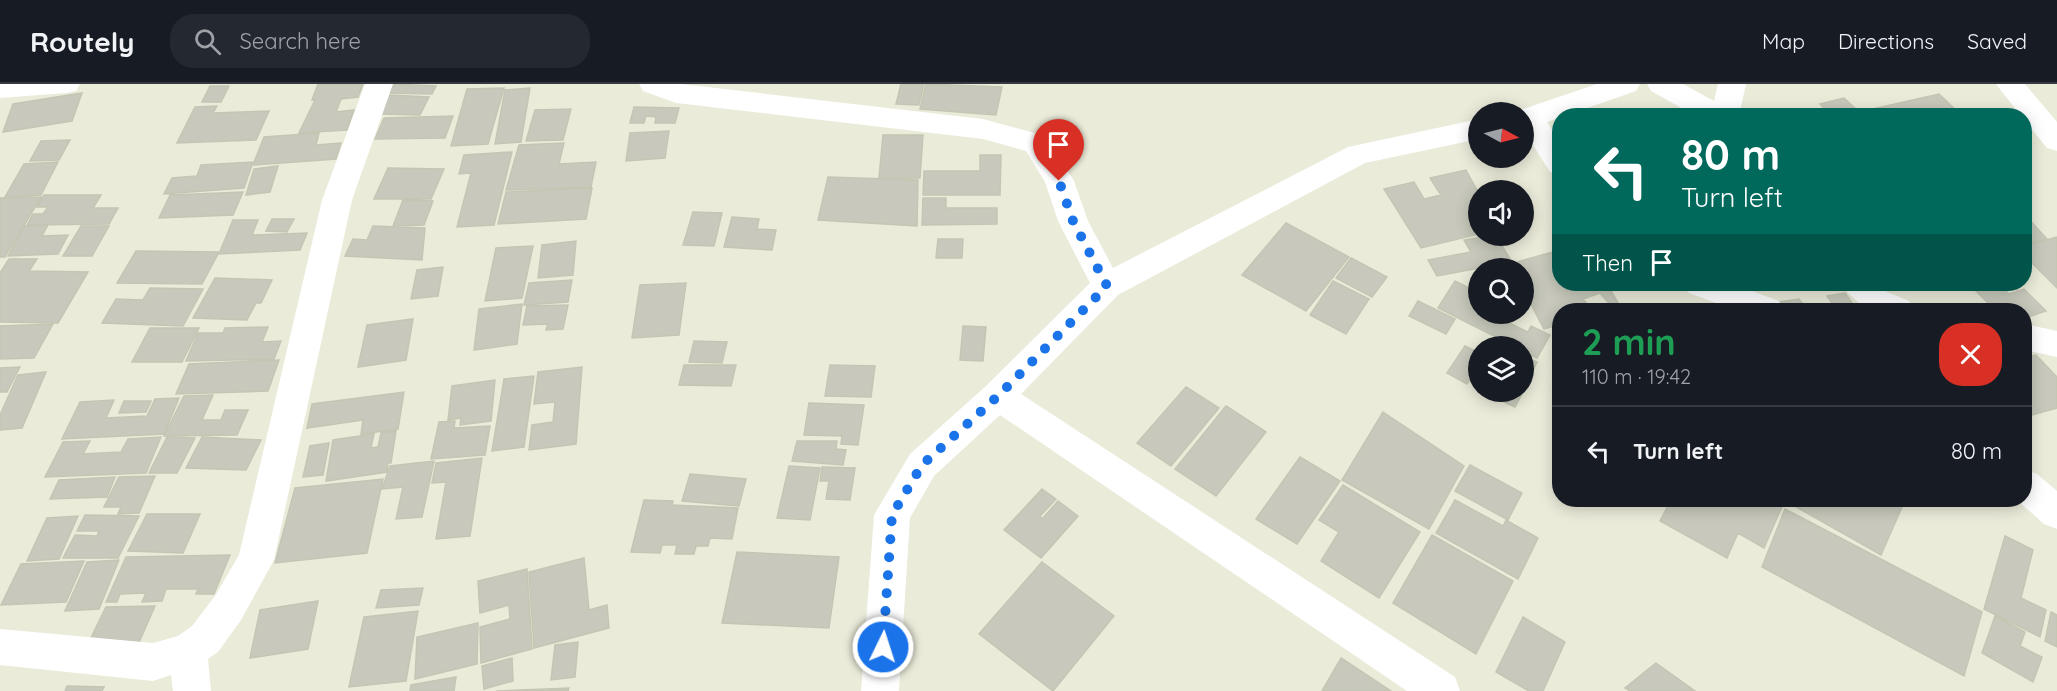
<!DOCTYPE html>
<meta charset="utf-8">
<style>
:root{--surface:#171b24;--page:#242831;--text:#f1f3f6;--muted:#9ea1a6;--line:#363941}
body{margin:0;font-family:Quicksand,sans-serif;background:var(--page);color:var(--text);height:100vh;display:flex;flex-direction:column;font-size:22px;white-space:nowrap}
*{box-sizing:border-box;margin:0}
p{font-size:20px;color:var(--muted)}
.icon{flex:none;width:33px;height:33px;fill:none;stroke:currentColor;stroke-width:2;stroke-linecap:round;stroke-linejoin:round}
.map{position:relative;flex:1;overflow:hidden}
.details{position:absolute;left:1552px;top:219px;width:480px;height:204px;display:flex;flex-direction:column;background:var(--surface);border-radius:24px;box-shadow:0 3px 15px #0003}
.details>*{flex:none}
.top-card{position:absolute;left:1552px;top:24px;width:480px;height:183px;border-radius:24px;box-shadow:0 3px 15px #0003;background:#00695c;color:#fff;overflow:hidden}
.needle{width:39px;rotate:97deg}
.buttons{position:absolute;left:1468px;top:18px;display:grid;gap:12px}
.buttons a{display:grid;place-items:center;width:66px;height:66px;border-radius:50%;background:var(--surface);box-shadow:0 3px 15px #0003;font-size:30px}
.pin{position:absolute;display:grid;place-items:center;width:51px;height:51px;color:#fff;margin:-62px -26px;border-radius:50% 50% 50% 0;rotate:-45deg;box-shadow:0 0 6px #0007}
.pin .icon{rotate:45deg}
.me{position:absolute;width:66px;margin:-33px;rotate:4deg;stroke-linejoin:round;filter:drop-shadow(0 0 4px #0008)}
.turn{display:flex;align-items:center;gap:21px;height:126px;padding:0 30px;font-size:27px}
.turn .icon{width:78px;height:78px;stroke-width:2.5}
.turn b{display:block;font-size:42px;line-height:51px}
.then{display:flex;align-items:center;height:57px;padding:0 30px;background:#0003;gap:12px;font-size:22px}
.round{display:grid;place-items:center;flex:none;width:63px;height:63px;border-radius:24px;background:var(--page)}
.summary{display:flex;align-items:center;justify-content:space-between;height:102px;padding:0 30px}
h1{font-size:36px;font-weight:800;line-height:45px;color:#1e9e55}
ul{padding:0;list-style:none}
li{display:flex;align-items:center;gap:18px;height:90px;padding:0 30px;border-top:2px solid var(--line)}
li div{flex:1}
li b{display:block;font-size:22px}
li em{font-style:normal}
header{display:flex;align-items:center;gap:36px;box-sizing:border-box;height:84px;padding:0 30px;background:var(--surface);border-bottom:2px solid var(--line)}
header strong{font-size:28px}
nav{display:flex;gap:33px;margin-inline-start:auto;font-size:21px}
.search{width:420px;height:54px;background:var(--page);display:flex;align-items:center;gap:15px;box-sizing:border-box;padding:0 21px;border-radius:24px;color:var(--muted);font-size:22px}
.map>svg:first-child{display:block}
</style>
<header>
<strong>Routely</strong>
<div class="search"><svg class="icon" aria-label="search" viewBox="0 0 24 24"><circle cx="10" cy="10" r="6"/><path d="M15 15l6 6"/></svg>Search here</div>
<nav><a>Map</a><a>Directions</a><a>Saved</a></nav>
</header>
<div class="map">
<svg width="2057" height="607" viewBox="0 0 2057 607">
<rect width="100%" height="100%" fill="#eaebd9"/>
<path fill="#c8c9bc" stroke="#c4c6b3" stroke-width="1.5" d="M318,0H363L358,13L341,15L336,28L354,26L347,46L299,49L315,16H312Z
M392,0L436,2L432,10L387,9Z
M901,0H924L919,21L896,20Z
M926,0L1002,3L996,31L920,25Z
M210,2H229L221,18H202Z
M504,4L488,60L451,62L467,5Z
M530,4L521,58L495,60L505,6Z
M82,9L72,37L3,48L13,20Z
M1939,10L1962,32H1879L1873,25Z
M388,11L429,13L420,31L378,30Z
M1844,14L1858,27L1831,32L1820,20Z
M217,22L213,29L269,27L256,56L177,59L195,23Z
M634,23L679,24L675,39H655L656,33L646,32L644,39H630Z
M571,25L563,56L526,57L535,26Z
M453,32L445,54L375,55L384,34Z
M669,47L665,74L626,77L630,49Z
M319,49L316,61L341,59L336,75L253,81L264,53Z
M883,51H923L920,94H879Z
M70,56L59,76L30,77L41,57Z
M564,59L559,80L596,78L591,103L506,106L519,61Z
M512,68L494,141L457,143L471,89L459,90L464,71Z
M980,71H1001L1000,111H923L924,87H980Z
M58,78L41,111L5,113L24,80Z
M253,78L244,104L164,110L172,94L197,92L201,81Z
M278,82L270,108L246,111L254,85Z
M388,84L444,85L431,115H374Z
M1466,86L1479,110V150L1421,164L1384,105L1414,98L1424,115L1441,111L1430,94Z
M828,93L918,96L917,142L818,136Z
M592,104L586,135L498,140L506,108Z
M243,108L233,131L159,134L170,111Z
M44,111H101L93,124H118L109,140L27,141L33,130H43L48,123H37Z
M41,113L5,173H0V114Z
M923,114H946V124H997V140L922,141Z
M403,116L433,117L424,141L393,142Z
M693,128L722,129L714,162L683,161Z
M732,133L759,135L757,145L776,146L772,166L724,163Z
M2027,133L2047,155L2025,160Z
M272,135H294L287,148L266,147Z
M233,136H258L252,151L307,149L300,166L219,170Z
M1286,139L1349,173L1306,227L1242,191Z
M48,141L42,152L68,151L58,170L8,172L25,142Z
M81,142H109L92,172H63Z
M373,142L425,144L422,176L345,172L353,155L367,156Z
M1489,152H1496L1512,178L1437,192L1428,176L1471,168L1464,156Z
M2057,153V204L2025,172V162Z
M938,155H963L962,174H936Z
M576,157L573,191L538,194L542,161Z
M533,162L522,214L485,217L496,164Z
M1560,166V200H1607L1620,222L1613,224L1600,209L1583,215L1592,226H1560V240L1544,245L1524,207V184H1513L1510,180Z
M136,167L219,168L202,200L117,199Z
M1351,174L1387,193L1372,213L1336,194Z
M9,175H37L29,187L88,188L58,239L0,238V189Z
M443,183L438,212L411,215L417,186Z
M215,194L272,196L261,219H256L247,236L193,234Z
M572,196L568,218L524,221L529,199Z
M1333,197L1369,215L1346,250L1310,231Z
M1455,197L1479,209V230H1491L1528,248L1531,242L1550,251L1537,274L1524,268V262H1514L1438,224Z
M686,199L679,251L632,254L640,201Z
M1969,200H1998L2009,210L2024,205L2046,227L2025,234V226H1995Z
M150,204L203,205L183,242L102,239L116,215L143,216Z
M1845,209L1857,226H1835H1837L1827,212Z
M1799,215L1807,226H1769L1764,220Z
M1418,217L1455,235L1446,250L1409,232Z
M522,220L517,260L474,266L479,225Z
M568,221L563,245L546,246L548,240L523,241L527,222Z
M413,235L406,276L358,283L367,241Z
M53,240L34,274L0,275V242Z
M963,242L986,243L983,277L960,276Z
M268,243L262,258L281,257L274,275L186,277L198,249H223L225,244Z
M150,244H199L182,278H132Z
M694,257L727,258L722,279L689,278Z
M1465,262L1479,269V282L1467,300L1447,289Z
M2036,271L2057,293V324L2025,333V274Z
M1524,272L1537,278L1524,305Z
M279,276L268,307L176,310L189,280Z
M684,281H736L731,302L679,301Z
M830,281L875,282L871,313L825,312Z
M20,283L7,308H0V284Z
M582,283L576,360L529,366L532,341L553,338L555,318L534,320L538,288Z
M46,288L22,344L0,346V331L18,291Z
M534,292L524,363L492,367L504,295Z
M495,296L491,337L460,341L461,334L448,336L452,302Z
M1186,303L1219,324L1171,382L1137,359Z
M404,308L398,345L361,350L363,336L307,344L312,320Z
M1482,308H1523L1515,323Z
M213,311L202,336H221L225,326H248L237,351L164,352L184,312Z
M179,314L164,350L62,355L80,318L114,316L106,334L147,332L155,315Z
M124,317H151L146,328L119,329Z
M809,319L864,321L858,361L841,360L842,352L804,351Z
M1226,322L1266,348L1216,412L1175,385Z
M1383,328L1464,382L1429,445L1342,396Z
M455,337L454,344L490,342L485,371L431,375L439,338Z
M396,347L391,379H388L387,388L326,397L333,356L374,350L371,364L378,363L381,349Z
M161,353L146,389L45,393L63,358L90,357L83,370L121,368L128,355Z
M167,353L195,354L177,389H149Z
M202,353L261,356L246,386L186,384Z
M797,357H837L836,365L846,366L843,381L792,377Z
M329,359L323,391L303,393L310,362Z
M1300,373L1340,397L1297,460L1256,435Z
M482,374L470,452L436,455L446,398L432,399L436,379Z
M434,377L422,433L396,435L403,403L382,405L390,382Z
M1470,381L1522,409L1508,436L1455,407Z
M789,382L820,384L810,436L777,434Z
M822,383L855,384L850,416L826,415L829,397H820Z
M690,390L746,395L739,422L682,417Z
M155,392L139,429L118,430L121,423H104L119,393Z
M115,393L107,413L50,415L59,396Z
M383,395L367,469L275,479L295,404Z
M1343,401L1420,448L1379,514L1321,477L1339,448L1319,436Z
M1042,405L1056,415L1040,432L1042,435L1058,417L1078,432L1041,474L1004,446Z
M644,416L673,417L672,421L738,424L732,455L710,454L708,462H696L694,470H675L677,461H662L660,469L631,468Z
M1455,416L1503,442L1506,436L1538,454L1518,495L1436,449Z
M1671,416H1780L1784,418L1764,464L1738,449L1727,474L1660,437Z
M1784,416H1905L1881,471Z
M1785,425L1982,528L1964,592L1762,483Z
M147,430H200L183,469L128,467Z
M85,431L139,432L118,474H63L75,451L97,452L99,447H77Z
M78,432L59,475L27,477L47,434Z
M1432,451L1513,497L1476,570L1393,519Z
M2005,452L2033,466L2021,514L2046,526L2040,553L1984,525Z
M737,468L839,473L829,544L722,539Z
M230,471L214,510H196L198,505H166L162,517L142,518L146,509L120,510L117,518H106L126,473Z
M584,474L589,526L607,521L609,544L534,564L529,488Z
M119,476L99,525L65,527L87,478Z
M84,477L66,518L1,521L21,480Z
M1042,478L1114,532L1053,607L979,550Z
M527,485L532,565L481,579L480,543L510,535L509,521L480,529L478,497Z
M423,504L419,521L376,524L381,506Z
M318,517L308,565L250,574L260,526Z
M155,522L137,563L86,564L106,523Z
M418,527L406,597L349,603L364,533Z
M2051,528L2057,531V563L2045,557Z
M1995,532L2025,548L2020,562L2042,573L2033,598L1982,569Z
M1523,533L1565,558L1543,607H1529L1496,588Z
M478,539L477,580L415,595L417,553Z
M578,558L575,593L551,596L555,561Z
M512,574L513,597L484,605L482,582Z
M1341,574L1391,607H1322Z
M1656,579L1695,607H1630L1625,604Z
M456,593L454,607H410L411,601Z
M67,602L104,603L102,607H65Z
M569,604L568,607H496Z"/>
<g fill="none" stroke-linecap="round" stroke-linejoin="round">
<path fill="#fff" fill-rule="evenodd" d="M0,0H80L76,7L66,9L0,14Z
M365,0H393L352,116L274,476L241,536L218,568L208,575L211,607H173L171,591L153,597L0,581V545L153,559L178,552L192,542L215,512L239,471L322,116Z
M639,0H681L983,35L1046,52L1074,97L1088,137L1113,184L1348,63L1479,35V55L1365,79L1118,211L1021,310L1455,593L1460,607H1407L1000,331L934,392L910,434L899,607H861L874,431L910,370L986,302L1090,199L1058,137L1045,98L1026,67L983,55L676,19L643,7Z
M1597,0H1640L1636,7L1547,38L1560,58V92L1550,88L1524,47V28H1514Z
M1647,0H1683L1714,17L1718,0H1746L1739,32H1696L1651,7Z
M1996,0H2025L2057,38V67L2047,64L2025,37V32H2021Z
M1684,200H1733L1779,217L1784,226H1735L1689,209Z
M1843,200H1878L1885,207L1909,217L1914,226H1867L1848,209Z
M2025,240L2057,247V273L2025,266Z
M2025,386L2037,390L2057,407V445L2044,440L2017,416H2025Z"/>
</g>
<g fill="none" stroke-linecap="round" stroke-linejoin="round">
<path stroke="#1a73e8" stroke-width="10" stroke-dasharray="0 18" d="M883,563L892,431L922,381L998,312L1107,202L1073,137L1059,97"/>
</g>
</svg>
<div class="buttons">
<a><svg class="needle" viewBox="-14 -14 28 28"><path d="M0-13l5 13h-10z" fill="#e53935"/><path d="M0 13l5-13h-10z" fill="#9ea1a6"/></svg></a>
<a><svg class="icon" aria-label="sound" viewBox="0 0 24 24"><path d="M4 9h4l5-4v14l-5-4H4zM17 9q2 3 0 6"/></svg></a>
<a><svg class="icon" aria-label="search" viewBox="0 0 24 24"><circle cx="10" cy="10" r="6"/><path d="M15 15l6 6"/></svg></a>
<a><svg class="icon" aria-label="layers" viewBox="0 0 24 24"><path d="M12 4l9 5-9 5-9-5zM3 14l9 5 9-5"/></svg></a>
</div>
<div class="pin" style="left:1059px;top:97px;background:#d93025"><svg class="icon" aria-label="arrive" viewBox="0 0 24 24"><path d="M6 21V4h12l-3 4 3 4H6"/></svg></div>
<svg class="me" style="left:883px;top:563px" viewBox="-20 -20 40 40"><circle r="17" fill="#1a73e8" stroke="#fff" stroke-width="3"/><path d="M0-11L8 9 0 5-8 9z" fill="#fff"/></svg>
<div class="top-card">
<div class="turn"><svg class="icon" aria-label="left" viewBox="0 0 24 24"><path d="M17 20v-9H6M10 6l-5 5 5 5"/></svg><div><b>80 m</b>Turn left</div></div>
<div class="then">Then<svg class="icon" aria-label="arrive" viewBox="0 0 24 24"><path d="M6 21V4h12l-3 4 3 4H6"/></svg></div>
</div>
<section class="details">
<div class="summary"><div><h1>2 min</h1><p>110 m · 19:42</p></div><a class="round" style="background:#d93025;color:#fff"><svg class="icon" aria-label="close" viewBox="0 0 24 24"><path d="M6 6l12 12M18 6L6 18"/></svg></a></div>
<ul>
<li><svg class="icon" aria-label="left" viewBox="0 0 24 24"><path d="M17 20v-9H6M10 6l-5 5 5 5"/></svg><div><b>Turn left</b></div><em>80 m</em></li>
</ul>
</section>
</div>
